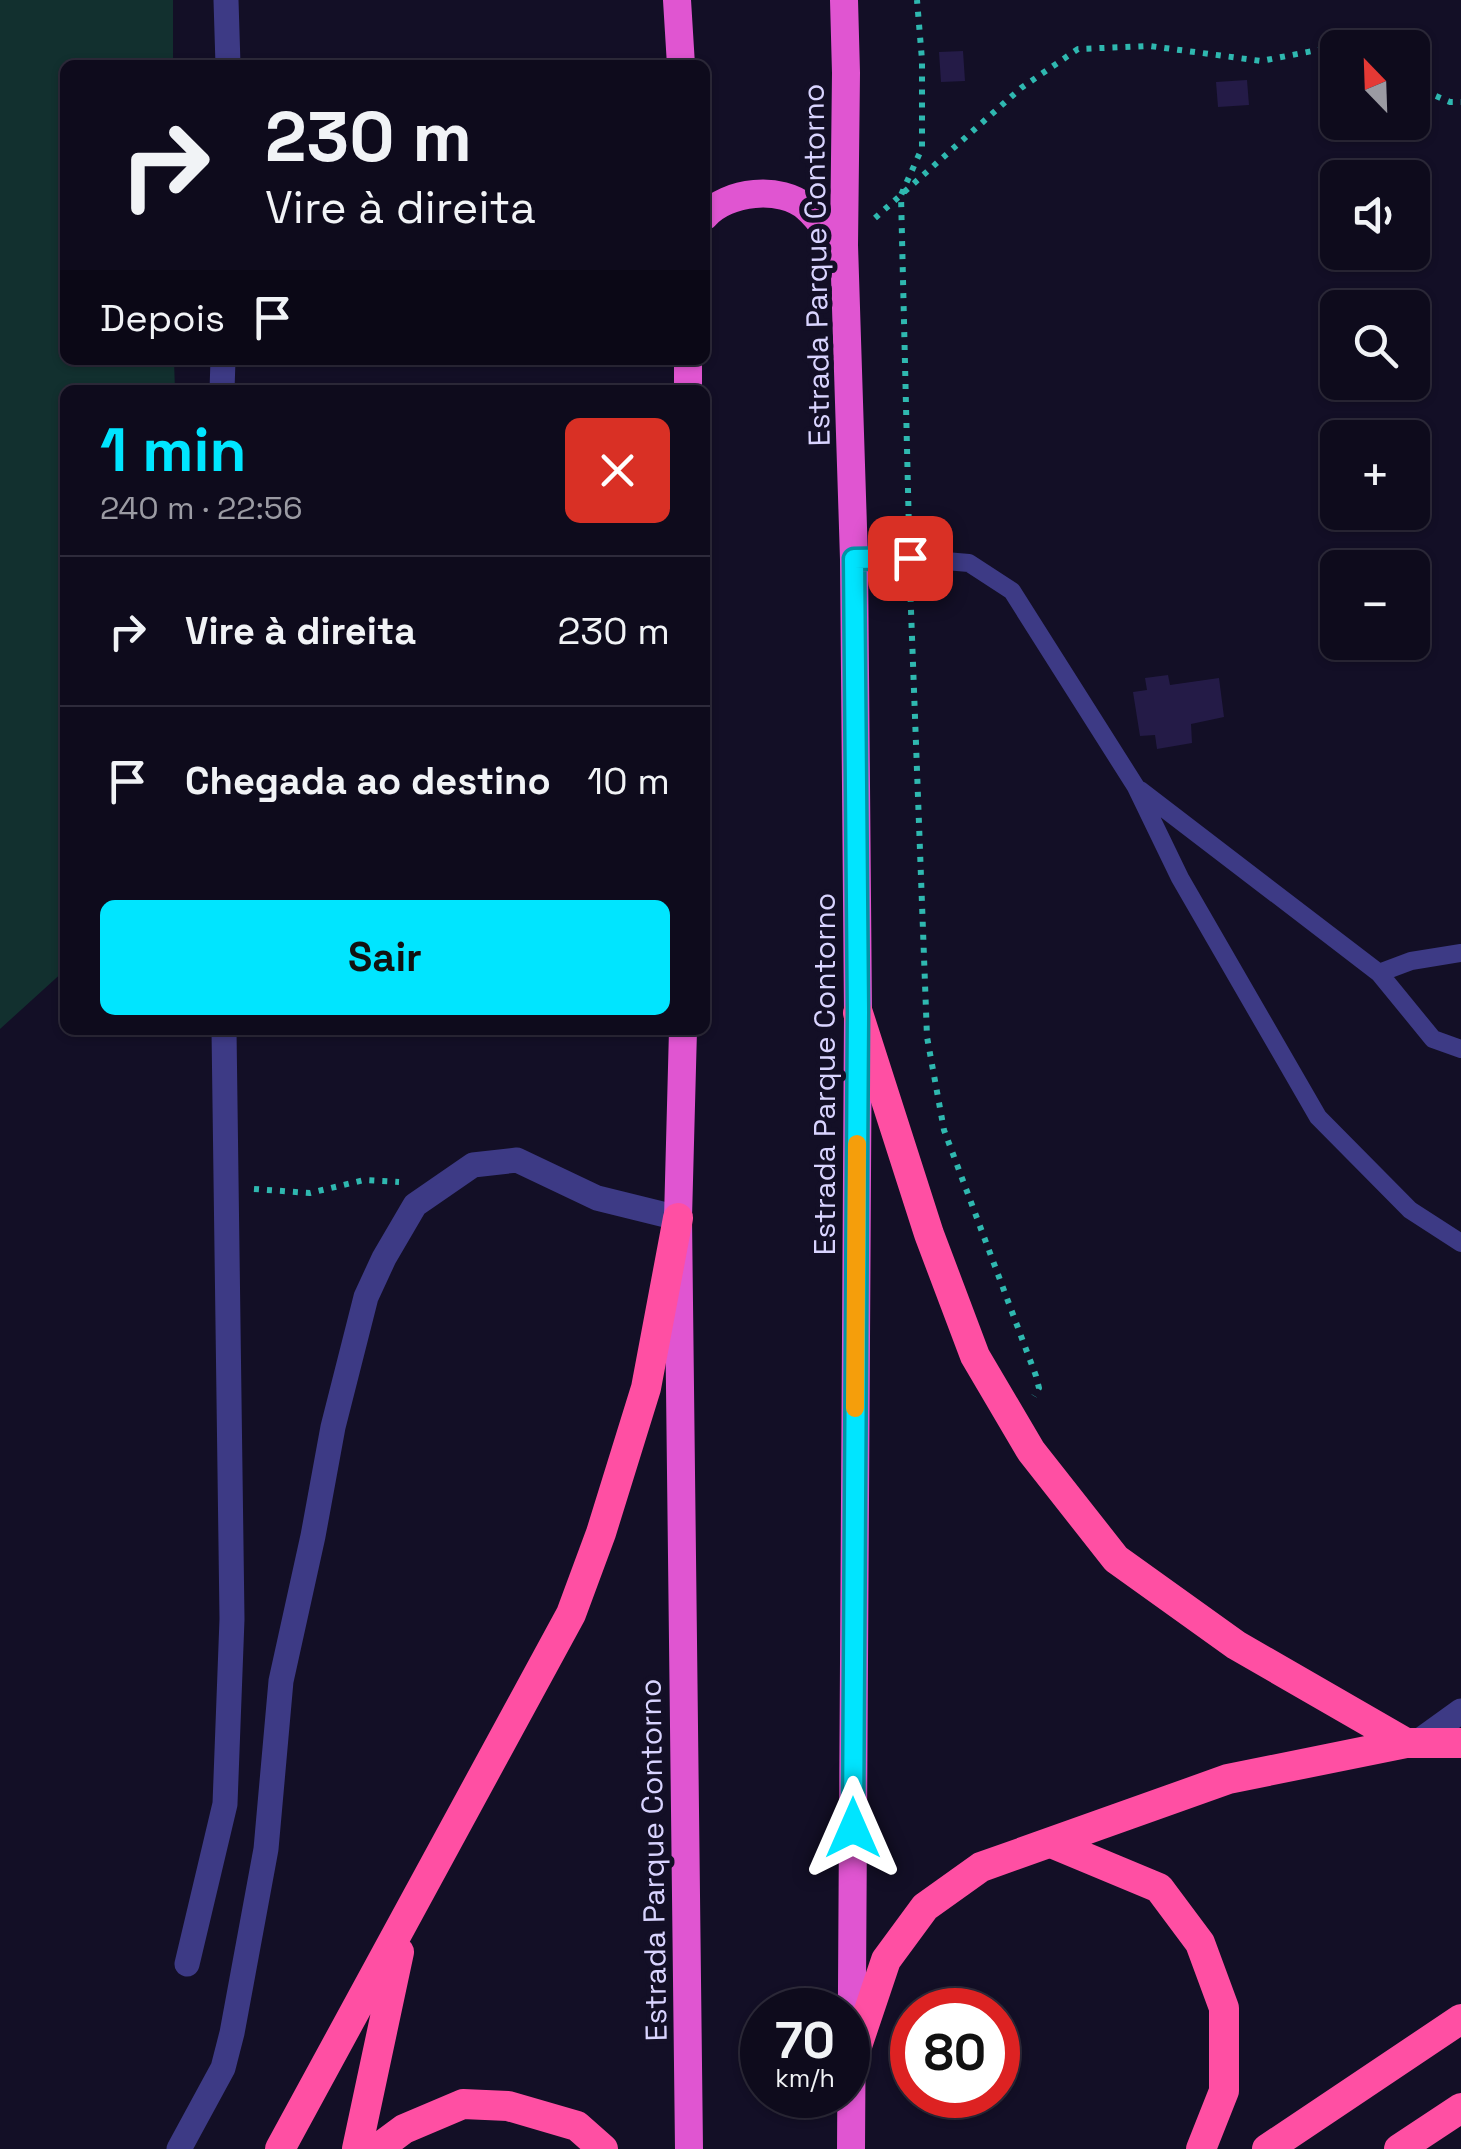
<!DOCTYPE html>
<html lang="pt">
<meta charset="utf-8">
<style>
:root{--surface:#0e0b1c;--page:#171425;--text:#f1f3f6;--muted:#9b9ba3;--line:#2e2b3b;--accent:#00e5ff}
body{margin:0;font-family:"Space Grotesk",sans-serif;background:var(--page);color:var(--text);height:100vh;display:flex;flex-direction:column;font-size:38px;white-space:nowrap}
*{box-sizing:border-box;margin:0}
p{font-size:32px;color:var(--muted)}
.icon{flex:none;width:55px;height:55px;fill:none;stroke:currentColor;stroke-width:2;stroke-linecap:round;stroke-linejoin:round}
.map{position:relative;flex:1;overflow:hidden}
.side{position:absolute;left:60px;top:385px;width:650px;height:650px;display:flex;flex-direction:column;background:var(--surface);border-radius:15px;box-shadow:0 2px 8px #0004,0 0 0 2px var(--line)}
.side>*{flex:none}
.top-card{position:absolute;left:60px;top:60px;width:650px;height:305px;border-radius:15px;box-shadow:0 2px 8px #0004,0 0 0 2px var(--line);background:#0e0b1c;color:var(--text);overflow:hidden}
.needle{width:65px;rotate:337deg}
.controls{position:absolute;left:1320px;top:30px;display:grid;gap:20px}
.controls a{display:grid;place-items:center;width:110px;height:110px;border-radius:15px;background:var(--surface);box-shadow:0 2px 8px #0004,0 0 0 2px var(--line);font-size:50px}
.speed{position:absolute;left:740px;top:1988px;display:flex;gap:20px;font-size:50px;font-weight:700;text-align:center}
.speed>*{display:grid;place-content:center;width:130px;height:130px;border-radius:50%;background:var(--surface);box-shadow:0 2px 8px #0004,0 0 0 2px var(--line);line-height:1}
.speed small{font-size:25px;font-weight:400}
.speed .limit{border:15px solid #d22;background:#fff;color:#111}
.pin{position:absolute;display:grid;place-items:center;width:85px;height:85px;color:#fff;margin:-42px;border-radius:20px;box-shadow:0 5px 15px #0006}
.me{position:absolute;width:110px;margin:-55px;rotate:0deg;stroke-linejoin:round;filter:drop-shadow(0 0 8px #0008)}
.turn{display:flex;align-items:center;gap:35px;height:210px;padding:0 40px;font-size:45px}
.turn .icon{width:130px;height:130px;stroke-width:2.5}
.turn b{display:block;font-size:70px;line-height:85px}
.then{display:flex;align-items:center;height:95px;padding:0 40px;background:#0003;gap:20px;font-size:38px}
.round{display:grid;place-items:center;flex:none;width:105px;height:105px;border-radius:15px;background:var(--page)}
.head{display:flex;align-items:center;justify-content:space-between;height:170px;padding:0 40px}
h1{font-size:60px;font-weight:800;line-height:75px;color:var(--accent)}
.button{display:flex;gap:20px;margin-top:auto;padding:20px 40px}
.button a{flex:1;height:115px;border-radius:15px;background:var(--accent);color:#111;font-size:40px;font-weight:800;line-height:115px;text-align:center}
ul{padding:0;list-style:none}
li{display:flex;align-items:center;gap:30px;height:150px;padding:0 40px;border-top:2px solid var(--line)}
li div{flex:1}
li b{display:block;font-size:38px}
li em{font-style:normal}
.map>svg:first-child{display:block}
</style>
<div class="map">
<svg width="1461" height="2149" viewBox="0 0 1461 2149">
<rect width="100%" height="100%" fill="#130f26"/>
<path fill="#12302f" d="M0,0H173V65H65V360H174L175,390H65V970L0,1029Z"/>
<path fill="#241b47" d="M963,51L965,81L941,82L939,52Z
M1247,80L1249,105L1218,107L1216,82Z
M1168,675L1170,685L1219,678L1224,717L1191,724L1192,743L1157,749L1155,735L1140,736L1133,692L1147,690L1145,678Z"/>
<g fill="none" stroke-linecap="round" stroke-linejoin="round">
<path stroke="#2fb8b0" stroke-width="6" stroke-dasharray="5 8" stroke-linecap="butt" d="M1412,86L1450,102H1461
M875,218L1021,88L1078,49L1150,46L1261,61L1333,47L1338,50
M909,532L901,195L922,148V60L917,0
M910,584L927,1037L944,1130L1036,1376L1039,1388L1034,1396
M254,1189L310,1193L364,1180L399,1182"/>
<path stroke="#3d3a85" stroke-width="18" d="M854,559L910,558L969,563L1012,591L1136,787L1180,878L1318,1117L1410,1210L1461,1243
M1140,790L1379,973L1433,1039L1461,1049
M1379,973L1411,961L1461,953"/>
<path stroke="#3d3a85" stroke-width="25" d="M226,0L228,65
M222,390L223,360
M1418,1742L1461,1711
M187,1964L225,1804L232,1619L224,1030
M179,2149L223,2068L232,2033L266,1849L281,1681L313,1536L333,1427L366,1297L384,1258L415,1205L473,1165L517,1160L597,1198L678,1218"/>
<path stroke="#e055d1" stroke-width="28" d="M677,0L681,65
M844,0L846,73L844,245L854,559L858,1013L851,2149
M705,216C727,191 781,185 807,208C823,222 833,242 843,260
M688,390V360
M683,1030L678,1218L689,2149"/>
<path stroke="#ff4fa3" stroke-width="30" d="M858,1013L929,1234L975,1356L1031,1451L1116,1559L1236,1645L1406,1743
M1051,1843L1159,1888L1200,1943L1224,2008V2091L1201,2149
M852,2061L886,1960L925,1907L981,1867L1228,1779L1406,1743H1461
M280,2149L571,1614L601,1533L646,1388L678,1218
M357,2149L399,1952
M377,2149L404,2129L463,2104L508,2106L577,2126L603,2149
M1267,2149L1461,2019
M1399,2149L1461,2108"/>
</g>
<g fill="none" stroke-linecap="round" stroke-linejoin="round">
<defs>
<path id="route" d="M853,1828L858,1012L854,559L910,558"/>
</defs>
<use href="#route" stroke="#0095a6" stroke-width="25"/>
<use href="#route" stroke="#00e5ff" stroke-width="18"/>
<path stroke="#f59e0b" stroke-width="18" d="M855,1408L857,1144"/>
</g>
<g text-anchor="middle" dominant-baseline="central" stroke-width="10" stroke-linejoin="round" paint-order="stroke">
<g font-size="30" fill="#d9d4ff" stroke="#130f26">
<text transform="translate(816 265) rotate(-91)">Estrada Parque Contorno</text>
<text transform="translate(824 1074) rotate(-90)">Estrada Parque Contorno</text>
<text transform="translate(653 1860) rotate(-91)">Estrada Parque Contorno</text>
</g>
</g>
</svg>
<div class="controls">
<a><svg class="needle" viewBox="-14 -14 28 28"><path d="M0-13l5 13h-10z" fill="#e53935"/><path d="M0 13l5-13h-10z" fill="#9b9ba3"/></svg></a>
<a><svg class="icon" aria-label="sound" viewBox="0 0 24 24"><path d="M4 9h4l5-4v14l-5-4H4zM17 9q2 3 0 6"/></svg></a>
<a><svg class="icon" aria-label="search" viewBox="0 0 24 24"><circle cx="10" cy="10" r="6"/><path d="M15 15l6 6"/></svg></a>
<a>+</a>
<a>−</a>
</div>
<div class="speed"><div>70<small>km/h</small></div><div class="limit">80</div></div>
<div class="pin" style="left:910px;top:558px;background:#d93025"><svg class="icon" aria-label="arrive" viewBox="0 0 24 24"><path d="M6 21V4h12l-3 4 3 4H6"/></svg></div>
<svg class="me" style="left:853px;top:1828px" viewBox="-20 -20 40 40"><path d="M0-17L14 15 0 8-14 15z" fill="#00e5ff" stroke="#fff" stroke-width="4"/></svg>
<div class="top-card">
<div class="turn"><svg class="icon" aria-label="right" viewBox="0 0 24 24"><path d="M7 20v-9h11M14 6l5 5-5 5"/></svg><div><b>230 m</b>Vire à direita</div></div>
<div class="then">Depois<svg class="icon" aria-label="arrive" viewBox="0 0 24 24"><path d="M6 21V4h12l-3 4 3 4H6"/></svg></div>
</div>
<section class="side">
<div class="head"><div><h1>1 min</h1><p>240 m · 22:56</p></div><a class="round" style="background:#d93025;color:#fff"><svg class="icon" aria-label="close" viewBox="0 0 24 24"><path d="M6 6l12 12M18 6L6 18"/></svg></a></div>
<ul>
<li><svg class="icon" aria-label="right" viewBox="0 0 24 24"><path d="M7 20v-9h11M14 6l5 5-5 5"/></svg><div><b>Vire à direita</b></div><em>230 m</em></li>
<li><svg class="icon" aria-label="arrive" viewBox="0 0 24 24"><path d="M6 21V4h12l-3 4 3 4H6"/></svg><div><b>Chegada ao destino</b></div><em>10 m</em></li>
</ul>
<div class="button"><a>Sair</a></div>
</section>
</div>
